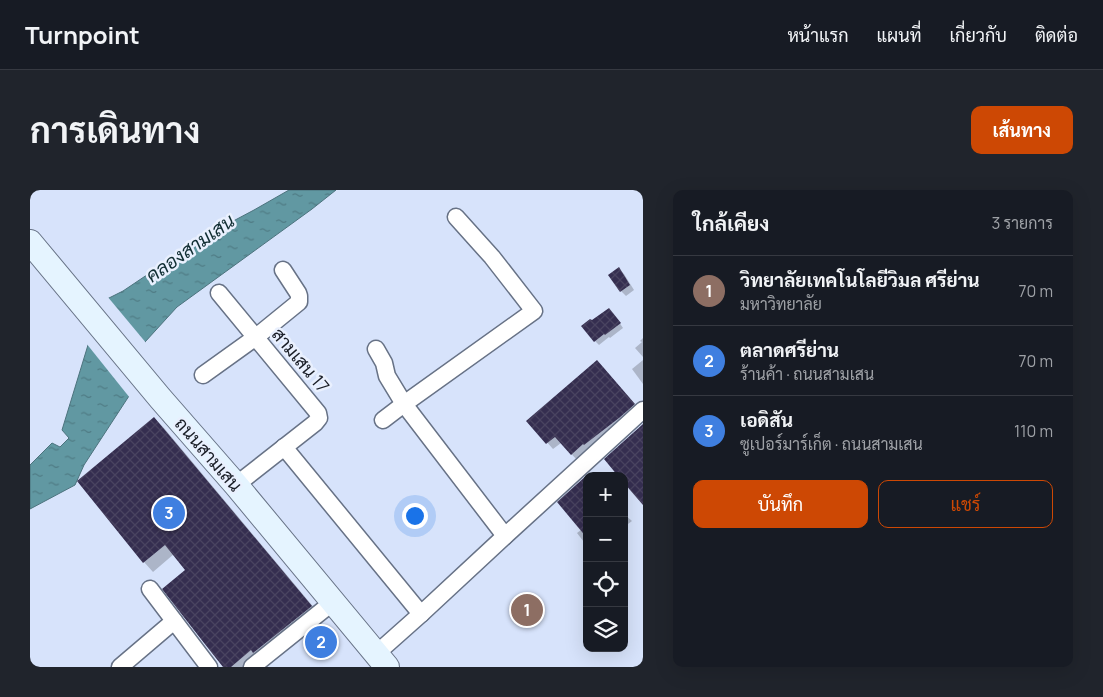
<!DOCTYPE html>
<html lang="th">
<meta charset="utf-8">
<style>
body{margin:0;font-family:Manrope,Sarabun,sans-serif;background:#20242c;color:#f1f3f6}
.controls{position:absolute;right:15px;bottom:15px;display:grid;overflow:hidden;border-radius:10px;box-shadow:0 5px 20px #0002}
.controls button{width:45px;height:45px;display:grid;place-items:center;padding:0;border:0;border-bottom:1px solid #363941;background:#171b24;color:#f1f3f6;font:25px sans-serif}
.you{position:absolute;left:384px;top:325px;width:18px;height:18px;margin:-12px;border:4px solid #fff;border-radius:50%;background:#1a73e8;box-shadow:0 0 0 8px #1a73e833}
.badge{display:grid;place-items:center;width:32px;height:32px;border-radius:50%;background:#cd4804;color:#fff;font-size:16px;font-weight:700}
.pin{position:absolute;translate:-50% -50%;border:2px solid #fff;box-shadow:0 1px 5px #0006}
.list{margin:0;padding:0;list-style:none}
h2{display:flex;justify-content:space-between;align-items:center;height:65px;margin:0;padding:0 20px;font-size:21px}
h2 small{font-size:16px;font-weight:400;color:#9ea1a6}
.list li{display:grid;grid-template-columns:32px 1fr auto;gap:15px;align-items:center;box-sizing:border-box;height:70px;padding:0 20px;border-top:1px solid #363941}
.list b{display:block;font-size:19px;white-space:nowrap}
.list p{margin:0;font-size:16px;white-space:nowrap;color:#9ea1a6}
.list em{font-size:16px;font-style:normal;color:#9ea1a6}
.actions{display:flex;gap:10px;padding:15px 20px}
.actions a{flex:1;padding:11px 0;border:1px solid #cd4804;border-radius:10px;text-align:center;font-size:18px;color:#cd4804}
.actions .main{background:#cd4804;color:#fff}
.icon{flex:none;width:28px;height:28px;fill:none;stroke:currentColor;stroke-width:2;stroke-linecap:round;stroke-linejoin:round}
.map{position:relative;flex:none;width:613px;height:477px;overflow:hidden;border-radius:10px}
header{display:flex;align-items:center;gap:30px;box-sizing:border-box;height:70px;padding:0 25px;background:#171b24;border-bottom:1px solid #363941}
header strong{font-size:24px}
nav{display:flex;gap:28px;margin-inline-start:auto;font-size:18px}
.intro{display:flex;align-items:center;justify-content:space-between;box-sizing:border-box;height:120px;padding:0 30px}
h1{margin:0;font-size:35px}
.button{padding:12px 22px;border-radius:10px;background:#cd4804;color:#fff;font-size:18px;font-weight:700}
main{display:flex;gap:30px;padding:0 30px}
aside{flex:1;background:#171b24;border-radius:10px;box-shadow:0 5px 20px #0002}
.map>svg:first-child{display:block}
</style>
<header>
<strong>Turnpoint</strong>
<nav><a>หน้าแรก</a><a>แผนที่</a><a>เกี่ยวกับ</a><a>ติดต่อ</a></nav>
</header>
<div class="intro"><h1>การเดินทาง</h1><a class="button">เส้นทาง</a></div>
<main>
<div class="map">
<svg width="613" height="477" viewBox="0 0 613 477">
<defs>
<pattern id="water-ripples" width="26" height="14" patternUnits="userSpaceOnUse" patternTransform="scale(1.25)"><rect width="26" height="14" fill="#6198a2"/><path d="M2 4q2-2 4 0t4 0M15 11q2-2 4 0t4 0" fill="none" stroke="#4f7b84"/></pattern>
<pattern id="building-cross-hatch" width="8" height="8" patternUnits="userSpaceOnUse" patternTransform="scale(1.25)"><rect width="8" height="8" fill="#352e50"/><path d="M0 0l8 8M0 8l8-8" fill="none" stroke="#494360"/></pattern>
</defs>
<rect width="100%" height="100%" fill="#d7e3fb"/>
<path fill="url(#water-ripples)" stroke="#4c737d" d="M 259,0 L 306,0 L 282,19 L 147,117 L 115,152 L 99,206 L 54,275 L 45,295 L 0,319 L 0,275 L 22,253 L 30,257 L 39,248 L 32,240 L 58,155 L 75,110 L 93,101 L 175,46 L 224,20 Z"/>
<path fill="#d7e3fb" d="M 77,106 L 117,154 L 100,208 L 56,153 L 72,109 Z"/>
<g fill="#0003">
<path d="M 589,79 L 594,84 L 604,100 L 596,106 L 591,101 Z"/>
<path d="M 583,123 L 593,138 L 580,148 L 579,147 L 569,155 L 565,151 L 562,132 Z"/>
<path d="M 613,148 L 613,167 L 605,158 L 612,152 L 610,151 Z"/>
<path d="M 613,170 L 613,194 L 602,179 Z"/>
<path d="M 573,177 L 610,221 L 548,271 L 531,253 L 523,259 L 498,231 Z"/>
<path d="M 124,228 L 134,238 L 291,426 L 221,477 L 195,477 L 157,380 L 144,364 L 123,382 L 114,372 L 48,292 Z"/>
<path d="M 557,287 L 557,356 L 547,343 L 551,340 Z"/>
<path d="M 594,324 L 602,331 L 594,337 Z"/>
</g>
<g fill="url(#building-cross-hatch)">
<path d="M 589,77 L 600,95 L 590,102 L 578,85 Z"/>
<path d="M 579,118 L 591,133 L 575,145 L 574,144 L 564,152 L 551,136 L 560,129 L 562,130 Z"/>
<path d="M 567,170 L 605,214 L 589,228 L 554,255 L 553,254 L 541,265 L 525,247 L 516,254 L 496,231 Z"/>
<path d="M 124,227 L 282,416 L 223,463 L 221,460 L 201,477 L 193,477 L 174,453 L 132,399 L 155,380 L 135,355 L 113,373 L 47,291 Z"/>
<path d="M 613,234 L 613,315 L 594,293 L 594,286 L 588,286 L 574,269 Z"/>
<path d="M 557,285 L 557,348 L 527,312 Z"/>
</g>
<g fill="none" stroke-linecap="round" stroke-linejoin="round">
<g stroke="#677286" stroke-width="19">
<g id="street">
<path d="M 189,103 L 288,223 L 289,228 L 285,233 L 206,295"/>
<path d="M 346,159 L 354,173 L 357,186 L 374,214 L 475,346"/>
<path d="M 173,185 L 226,147 L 269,112 L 269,106 L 268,103 L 253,80"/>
<path d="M 353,230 L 374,214 L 504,121 L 462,67 L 426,27"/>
<path d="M 254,257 L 391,424"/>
<path d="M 120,399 L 179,477"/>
<path d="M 346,464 L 391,424 L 475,346 L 613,220"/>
<path d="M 90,477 L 144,431"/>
<path d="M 222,477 L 303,412"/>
</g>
</g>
<g stroke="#677286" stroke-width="26">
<path id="secondary" d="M 0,52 L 130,208 L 206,295 L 357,477"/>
</g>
<use href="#street" stroke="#fff" stroke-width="16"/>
<use href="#secondary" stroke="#e5f4ff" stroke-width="24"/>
</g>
<g text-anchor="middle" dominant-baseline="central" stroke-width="5" stroke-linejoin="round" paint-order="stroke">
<g font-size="18" fill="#1a1e27" stroke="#e9f0fe">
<text transform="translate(271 170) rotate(50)">สามเสน 17</text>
<text transform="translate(179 264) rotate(49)">ถนนสามเสน</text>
</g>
<g font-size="19" font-style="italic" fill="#112e33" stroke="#e9f0fe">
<text transform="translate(160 58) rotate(-35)">คลองสามเสน</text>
</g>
</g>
</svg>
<div class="controls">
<button>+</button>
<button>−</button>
<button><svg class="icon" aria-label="locate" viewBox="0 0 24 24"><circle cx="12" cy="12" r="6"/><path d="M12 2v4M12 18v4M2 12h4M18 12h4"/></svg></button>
<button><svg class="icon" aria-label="layers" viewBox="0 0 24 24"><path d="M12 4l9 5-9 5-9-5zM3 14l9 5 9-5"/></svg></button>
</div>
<div class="you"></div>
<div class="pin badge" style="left:497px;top:420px;background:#8d6e63">1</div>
<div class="pin badge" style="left:291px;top:452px;background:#3f7fe0">2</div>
<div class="pin badge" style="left:139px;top:323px;background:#3f7fe0">3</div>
</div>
<aside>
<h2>ใกล้เคียง<small>3 รายการ</small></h2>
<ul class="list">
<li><span class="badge" style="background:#8d6e63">1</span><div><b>วิทยาลัยเทคโนโลยีวิมล ศรีย่าน</b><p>มหาวิทยาลัย</p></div><em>70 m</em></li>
<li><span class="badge" style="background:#3f7fe0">2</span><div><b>ตลาดศรีย่าน</b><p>ร้านค้า · ถนนสามเสน</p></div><em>70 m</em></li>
<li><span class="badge" style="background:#3f7fe0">3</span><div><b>เอดิสัน</b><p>ซูเปอร์มาร์เก็ต · ถนนสามเสน</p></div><em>110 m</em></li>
</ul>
<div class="actions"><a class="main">บันทึก</a><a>แชร์</a></div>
</aside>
</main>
